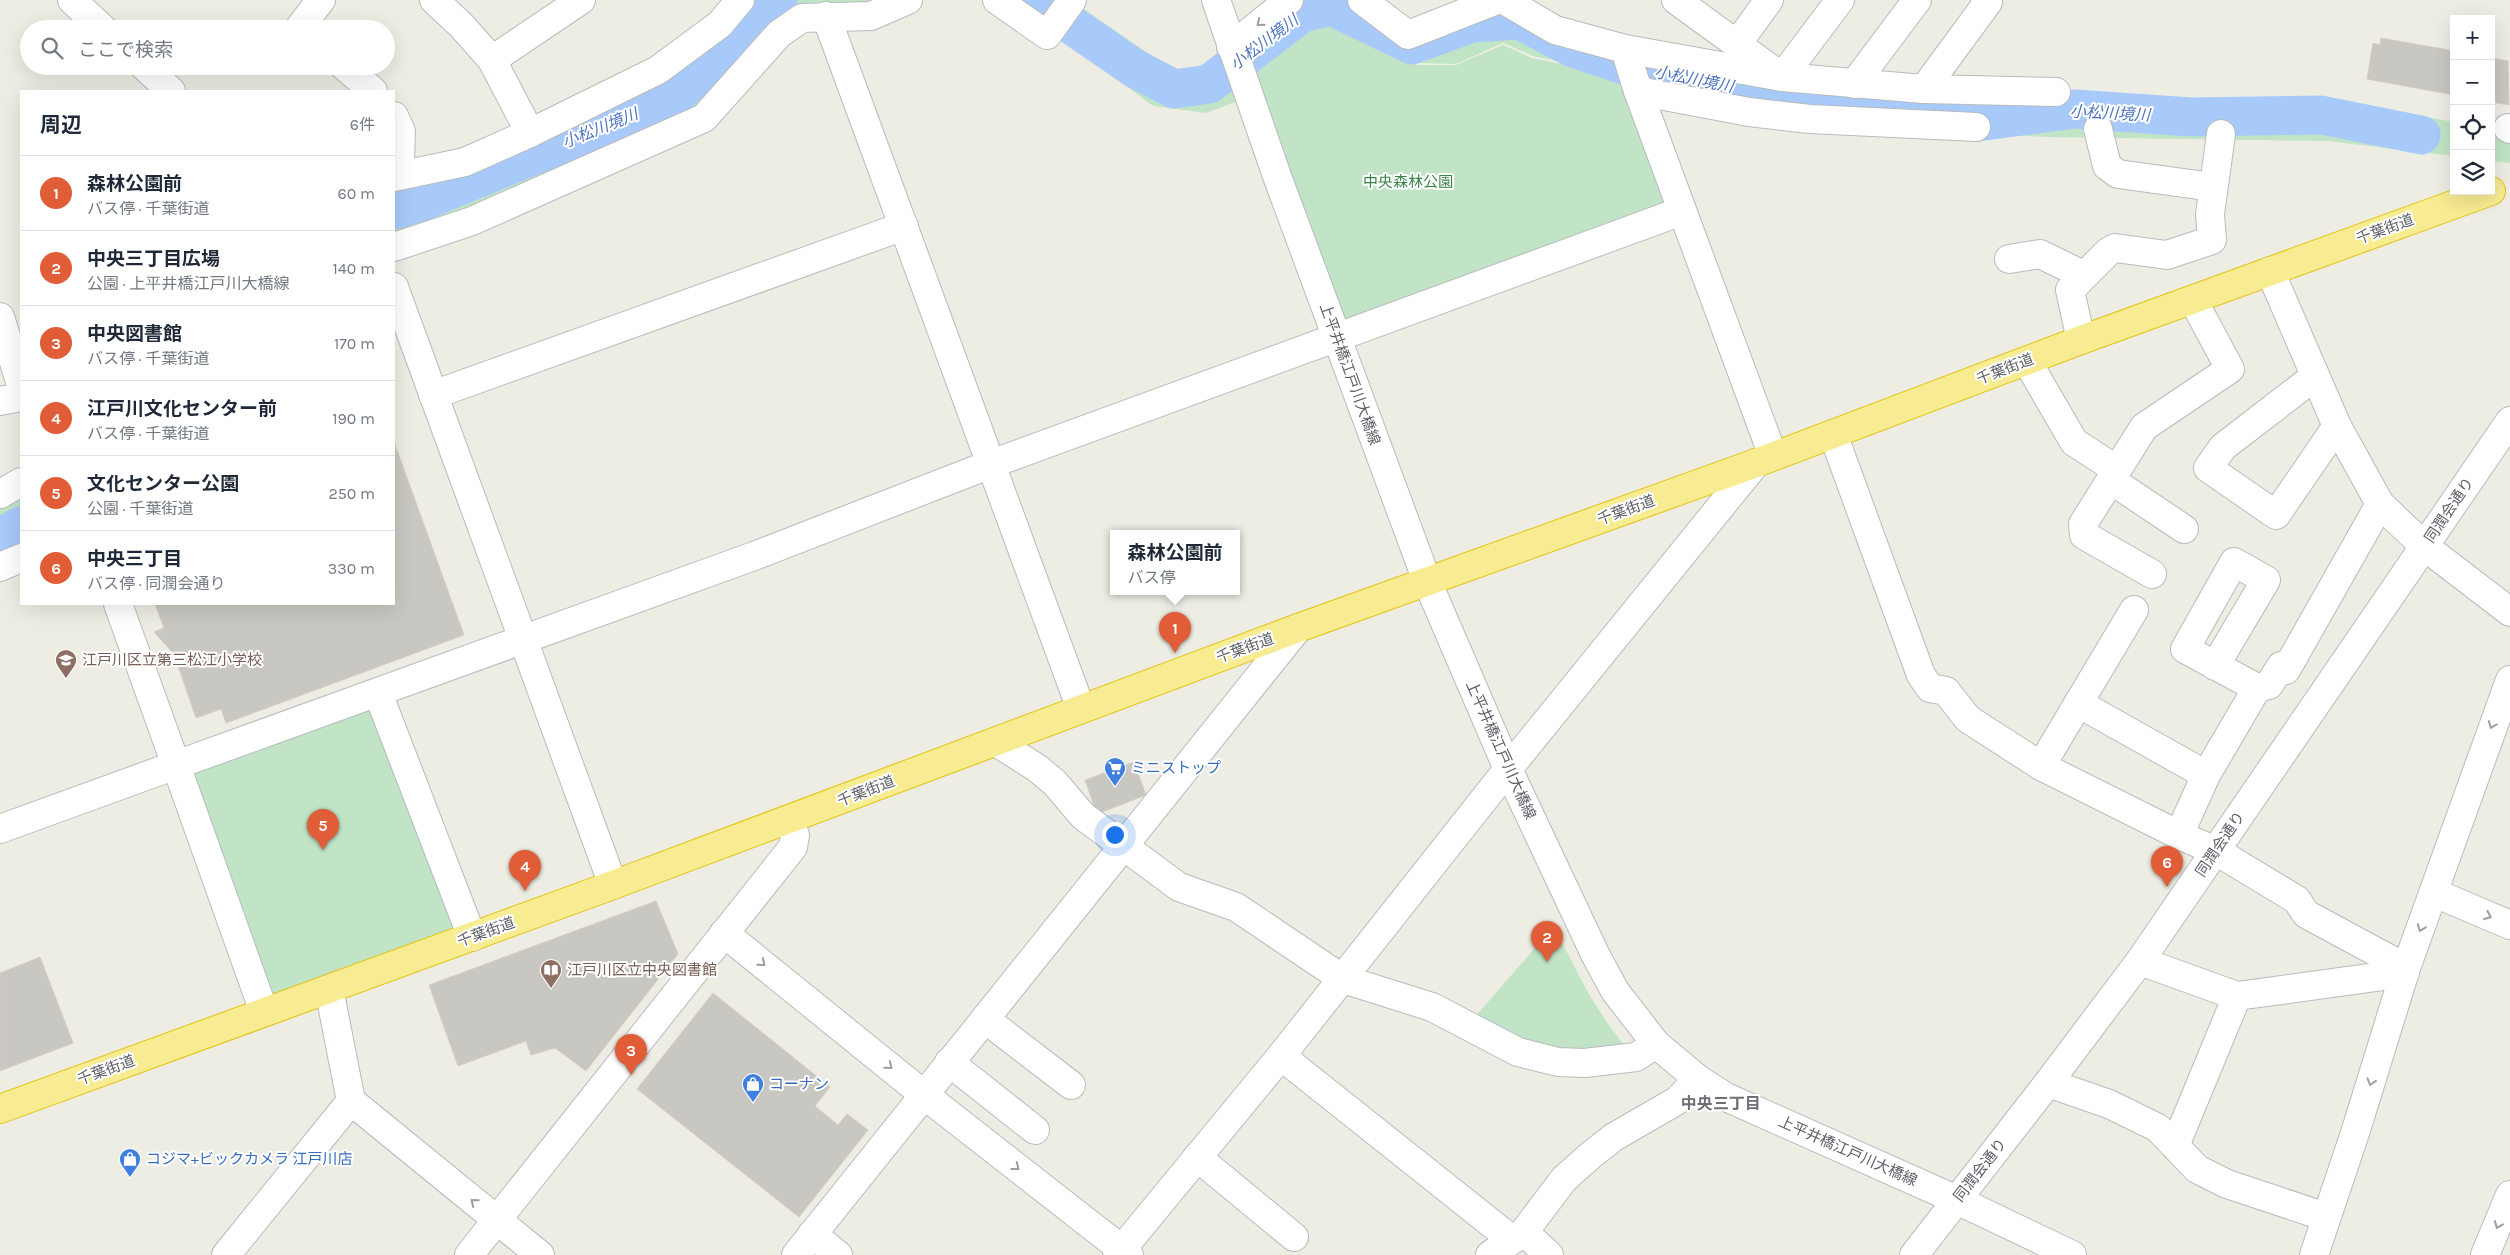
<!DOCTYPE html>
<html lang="ja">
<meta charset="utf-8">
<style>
body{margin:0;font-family:Karla,"Noto Sans JP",sans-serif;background:#f2f2f3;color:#1f2937}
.controls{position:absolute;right:15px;top:15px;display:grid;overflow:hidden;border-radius:0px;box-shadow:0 5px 20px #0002}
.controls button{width:45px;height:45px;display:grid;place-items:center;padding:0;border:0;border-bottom:1px solid #e0e1e3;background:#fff;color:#1f2937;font:25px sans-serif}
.you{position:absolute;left:1114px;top:834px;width:18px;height:18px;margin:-12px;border:4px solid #fff;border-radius:50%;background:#1a73e8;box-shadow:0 0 0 8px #1a73e833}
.badge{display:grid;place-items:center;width:32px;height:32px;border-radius:50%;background:#e05d38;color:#fff;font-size:16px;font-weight:700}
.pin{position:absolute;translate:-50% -41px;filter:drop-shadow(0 1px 2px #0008)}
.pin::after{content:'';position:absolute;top:26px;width:18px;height:15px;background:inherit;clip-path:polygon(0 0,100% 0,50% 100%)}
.popup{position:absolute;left:1110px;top:530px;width:130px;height:65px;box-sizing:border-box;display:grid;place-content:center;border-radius:0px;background:#fff;filter:drop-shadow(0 1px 4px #0005);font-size:16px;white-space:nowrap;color:#747a83}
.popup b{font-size:19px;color:#1f2937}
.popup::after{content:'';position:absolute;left:50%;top:100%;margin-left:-10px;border:10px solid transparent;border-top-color:#fff}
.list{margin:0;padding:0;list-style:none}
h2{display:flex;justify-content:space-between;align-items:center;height:65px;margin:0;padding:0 20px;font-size:21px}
h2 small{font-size:16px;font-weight:400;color:#747a83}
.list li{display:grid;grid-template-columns:32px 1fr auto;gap:15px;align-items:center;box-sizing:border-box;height:75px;padding:0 20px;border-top:1px solid #e0e1e3}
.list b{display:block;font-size:19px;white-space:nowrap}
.list p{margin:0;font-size:16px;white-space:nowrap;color:#747a83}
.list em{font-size:16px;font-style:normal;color:#747a83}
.icon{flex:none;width:28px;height:28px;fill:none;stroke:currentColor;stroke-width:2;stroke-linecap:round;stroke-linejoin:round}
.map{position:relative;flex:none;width:2510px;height:1255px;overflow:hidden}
.search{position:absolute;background:#fff;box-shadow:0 5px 20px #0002;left:20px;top:20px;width:375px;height:55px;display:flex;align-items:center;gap:12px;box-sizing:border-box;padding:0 18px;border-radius:28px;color:#747a83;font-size:19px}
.panel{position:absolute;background:#fff;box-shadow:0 5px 20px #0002;left:20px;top:90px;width:375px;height:515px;border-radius:0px}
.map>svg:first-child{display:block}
</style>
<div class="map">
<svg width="2510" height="1255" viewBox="0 0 2510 1255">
<rect width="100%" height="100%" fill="#eeede4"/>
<g fill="#c1e4c6">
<path d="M 750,0 L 885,0 L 870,6 L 835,4 L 701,113 L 394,240 L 394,185 L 466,167 Z"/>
<path d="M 1010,0 L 1071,0 L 1185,79 L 1226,60 L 1298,0 L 1356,0 L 1408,37 L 1501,1 L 1623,52 L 1629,76 L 1533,56 L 1503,43 L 1456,64 L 1417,63 L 1331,24 L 1328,27 L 1331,26 L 1417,65 L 1456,65 L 1503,45 L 1532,58 L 1630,78 L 1676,206 L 1342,331 L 1251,96 L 1206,113 L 1153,106 Z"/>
<path d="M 1632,54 L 1985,101 L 2098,98 L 2186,104 L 2325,99 L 2454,122 L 2454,156 L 2327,141 L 2047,137 L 1817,125 L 1642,88 Z"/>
<path d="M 2491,129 L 2510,132 L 2510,163 L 2491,161 Z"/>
<path d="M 21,489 L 21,554 L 0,564 L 0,500 Z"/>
<path d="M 374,701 L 463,931 L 268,1003 L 185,770 Z"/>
<path d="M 1554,926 C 1577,973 1595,1011 1630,1052 L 1559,1056 L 1474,1018 Z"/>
</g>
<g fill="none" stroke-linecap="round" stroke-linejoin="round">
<g stroke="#a7cafa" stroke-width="39">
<path d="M 1035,0 L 1134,68 L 1174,89 L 1209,84 L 1302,13 L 1331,6 L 1412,45 L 1472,23 L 1519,20 L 1573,48 L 1630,67 L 1822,104 L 1977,122 L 2075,109 L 2191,117 L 2321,115 L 2421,135"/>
<path d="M 394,210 L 418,203 L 673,98 L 778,0"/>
<path d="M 0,538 L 21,526"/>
</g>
</g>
<g fill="#c9c7c1" stroke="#d2cfc2">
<path d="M 2381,38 L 2454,51 L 2454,95 L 2367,79 L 2373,43 L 2380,45 Z"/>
<path d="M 2491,58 L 2508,61 L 2509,105 L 2491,102 Z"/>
<path d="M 394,442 L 464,635 L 226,723 L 221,709 L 196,718 L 174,654 L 154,632 L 164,628 L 155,604 L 394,604 Z"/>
<path d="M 1134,762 L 1146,795 L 1097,814 L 1085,780 Z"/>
<path d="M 656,901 L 678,954 L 586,1071 L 555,1048 L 531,1055 L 526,1041 L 458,1066 L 429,985 Z"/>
<path d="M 40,957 L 73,1043 L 0,1071 L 0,973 Z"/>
<path d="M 713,993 L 830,1087 L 815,1106 L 838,1125 L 847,1114 L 868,1130 L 799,1217 L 637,1089 Z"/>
</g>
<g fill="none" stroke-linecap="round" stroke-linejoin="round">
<g stroke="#b9babf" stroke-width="30">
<g id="minor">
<path d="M 72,0 L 103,29"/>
<path d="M 434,0 L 461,25 L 492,60 L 581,0"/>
<path d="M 997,0 L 1047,35 L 1072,0"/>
<path d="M 1216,0 L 1277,176 L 1427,581 L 1508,769 L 1595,954 L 1615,991 L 1656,1044 L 1698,1079 L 1726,1097 L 1957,1200 L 2072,1255"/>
<path d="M 1362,0 L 1408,35 L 1497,0"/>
<path d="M 1504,0 L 1555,30 L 1625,49 L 1638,91 L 1773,456"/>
<path d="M 1676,0 L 1782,77 L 1840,0"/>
<path d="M 826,16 L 1081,709"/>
<path d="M 302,29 L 300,27 L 321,0"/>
<path d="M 1737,44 L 1769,0"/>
<path d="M 1231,47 L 1289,0"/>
<path d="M 1625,49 L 1782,77 L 1924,89 L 2056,92"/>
<path d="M 492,60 L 530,133"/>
<path d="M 144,66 L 171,91"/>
<path d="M 344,66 L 373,91"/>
<path d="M 1854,84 L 1917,0"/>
<path d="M 1924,89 L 1988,2 L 1985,0"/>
<path d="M 1638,91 L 1749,112 L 1810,119 L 1976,127"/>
<path d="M 394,116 L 401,131 L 400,163 L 402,174"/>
<path d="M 2508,128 L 2510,129"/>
<path d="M 2098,129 L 2107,166 L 2118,174 L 2213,187"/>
<path d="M 394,177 L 465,162 L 530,133 L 658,70 L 720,24 L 740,0"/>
<path d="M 394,247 L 472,221 L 704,118 L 779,34 L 802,18 L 871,16 L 908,0"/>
<path d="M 2009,259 L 2040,254 L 2083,275"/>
<path d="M 2270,271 L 2337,426 L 2380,504 L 2424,546 L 2510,612"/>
<path d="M 394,287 L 613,885"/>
<path d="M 0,317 L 21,385"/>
<path d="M 2081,340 L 2070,290 L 2108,252 L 2115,248 L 2167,255 L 2212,240 L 2210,214 L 2221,134"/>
<path d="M 2027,361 L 2074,442 L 2117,470"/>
<path d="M 2314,377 L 2223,447 L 2208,468 L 2276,515 L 2337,426"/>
<path d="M 433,395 L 904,226"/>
<path d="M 0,401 L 21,397"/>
<path d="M 1833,434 L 1921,675 L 1930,688 L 1946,691 L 1968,719 L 2041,766 L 2179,835 L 2216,851 L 2297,900 L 2306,914 L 2406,968"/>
<path d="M 2111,480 L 2184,529"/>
<path d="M 0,494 L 21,482"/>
<path d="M 0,567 L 21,558"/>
<path d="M 2152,574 L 2084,535 L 2083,524 L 2144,427 L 2230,369 L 2193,300"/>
<path d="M 118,604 L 176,765 L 754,556 L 991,464 L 1682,211"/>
<path d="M 2257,688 L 2269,685 L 2281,666 L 2286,670 L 2380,504"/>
<path d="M 378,693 L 472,937"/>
<path d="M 2078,703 L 2206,775"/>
<path d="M 996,742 L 1037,768 L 1055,783 L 1083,816 L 1179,887 L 1236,907 L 1343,979 L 1432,1007 L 1518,1052 L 1558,1062 L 1585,1063 L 1636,1057 L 1656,1044"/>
<path d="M 2041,766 L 2134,610"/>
<path d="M 0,829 L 176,765 L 264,1012"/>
<path d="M 2179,835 L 2206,775 L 2257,688 L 2185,649 L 2234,562 L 2266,580 L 2215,666"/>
<path d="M 2435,893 L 2510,925"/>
<path d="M 724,933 L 923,1094 L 1129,1255"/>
<path d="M 2140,961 L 2237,996 L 2405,973"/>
<path d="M 329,989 L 351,1101 L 540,1255"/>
<path d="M 985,1019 L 1071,1085"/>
<path d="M 1281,1056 L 1511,1239"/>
<path d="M 949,1062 L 1035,1130"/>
<path d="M 2048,1083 L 2109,1104 L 2158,1128 L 2197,1169 L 2227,1184 L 2326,1217"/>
<path d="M 2175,1146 L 2237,996"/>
<path d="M 1197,1157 L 1294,1237"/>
<path d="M 1524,1232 L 1549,1255"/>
<path d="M 812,1234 L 838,1255"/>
<path d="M 226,1255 L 351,1101"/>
<path d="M 469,1255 L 793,847 L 795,835 L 789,820"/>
<path d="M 796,1255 L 1298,628"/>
<path d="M 1117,1255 L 1281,1056 L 1508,769 L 1756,463"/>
<path d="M 1490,1255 L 1524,1232 L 1564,1179 L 1591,1155 L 1614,1137 L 1678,1100 L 1698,1079"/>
<path d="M 1914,1255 L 2048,1083 L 2140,961 L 2510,421"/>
<path d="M 2314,1255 L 2356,1130 L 2406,968 L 2510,680"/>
<path d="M 2485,1255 L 2510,1195"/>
</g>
</g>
<g stroke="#e5c10c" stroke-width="30">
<path id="highway" d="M 0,1109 L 613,885 L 1298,628 L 1756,463 L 2081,340 L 2491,191"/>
</g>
<use href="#minor" stroke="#fff" stroke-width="28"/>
<use href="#highway" stroke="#f7ec91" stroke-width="28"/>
</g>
<defs><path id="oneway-chevron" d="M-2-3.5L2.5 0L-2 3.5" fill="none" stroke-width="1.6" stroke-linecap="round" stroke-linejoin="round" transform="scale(1.25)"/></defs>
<g stroke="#9d9ea2">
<use href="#oneway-chevron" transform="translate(1260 23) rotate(141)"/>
<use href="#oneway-chevron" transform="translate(2492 725) rotate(111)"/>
<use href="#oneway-chevron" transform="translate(2488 916) rotate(23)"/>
<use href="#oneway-chevron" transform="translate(2421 928) rotate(111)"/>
<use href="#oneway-chevron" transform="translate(762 963) rotate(39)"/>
<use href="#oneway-chevron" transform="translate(889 1066) rotate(39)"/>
<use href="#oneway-chevron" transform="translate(2371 1082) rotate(107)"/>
<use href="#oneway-chevron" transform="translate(1016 1167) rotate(38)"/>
<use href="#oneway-chevron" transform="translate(474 1202) rotate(-141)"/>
<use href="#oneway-chevron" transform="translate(2498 1225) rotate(112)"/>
</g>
<defs>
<g id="school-pin" transform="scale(1.125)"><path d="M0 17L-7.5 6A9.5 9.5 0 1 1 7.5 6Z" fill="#8d6e63" stroke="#fff"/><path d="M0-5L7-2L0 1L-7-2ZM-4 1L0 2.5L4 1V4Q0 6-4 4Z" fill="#fff"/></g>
<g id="supermarket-pin" transform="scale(1.125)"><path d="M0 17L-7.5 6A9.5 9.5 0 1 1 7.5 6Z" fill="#3f7fe0" stroke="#fff"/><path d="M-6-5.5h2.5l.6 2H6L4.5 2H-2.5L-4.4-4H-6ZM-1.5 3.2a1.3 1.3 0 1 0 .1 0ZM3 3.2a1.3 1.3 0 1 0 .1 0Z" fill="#fff"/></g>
<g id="library-pin" transform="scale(1.125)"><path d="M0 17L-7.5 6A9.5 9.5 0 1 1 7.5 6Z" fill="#8d6e63" stroke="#fff"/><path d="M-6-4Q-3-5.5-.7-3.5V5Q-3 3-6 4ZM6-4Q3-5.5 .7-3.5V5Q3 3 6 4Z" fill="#fff"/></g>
<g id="shop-pin" transform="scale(1.125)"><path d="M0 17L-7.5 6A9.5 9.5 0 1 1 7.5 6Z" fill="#3f7fe0" stroke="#fff"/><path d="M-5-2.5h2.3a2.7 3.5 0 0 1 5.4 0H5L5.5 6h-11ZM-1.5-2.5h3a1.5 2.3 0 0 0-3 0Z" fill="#fff"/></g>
</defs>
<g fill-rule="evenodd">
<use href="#school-pin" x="66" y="660"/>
<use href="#supermarket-pin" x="1115" y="768"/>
<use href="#library-pin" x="551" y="970"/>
<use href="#shop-pin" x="753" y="1084"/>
<use href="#shop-pin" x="130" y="1159"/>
</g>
<g text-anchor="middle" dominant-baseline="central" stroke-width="4" stroke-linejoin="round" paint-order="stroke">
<g font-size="15" fill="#3a8448" stroke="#fff">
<text x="1408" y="182">中央森林公園</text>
</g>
<g font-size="15" fill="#5c5e64" stroke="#fff">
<text transform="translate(2385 229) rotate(-20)">千葉街道</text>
<text transform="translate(2005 369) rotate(-21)">千葉街道</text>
<text transform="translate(1350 374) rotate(70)">上平井橋江戸川大橋線</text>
<text transform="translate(1626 510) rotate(-20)">千葉街道</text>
<text transform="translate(2449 510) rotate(-56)">同潤会通り</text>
<text transform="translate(1245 648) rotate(-20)">千葉街道</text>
<text transform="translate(1501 750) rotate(66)">上平井橋江戸川大橋線</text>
<text transform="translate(866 791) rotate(-21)">千葉街道</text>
<text transform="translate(2220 844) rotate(-56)">同潤会通り</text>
<text transform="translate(486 932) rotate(-20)">千葉街道</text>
<text transform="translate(106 1070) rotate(-20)">千葉街道</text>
<text transform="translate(1848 1151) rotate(24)">上平井橋江戸川大橋線</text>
<text transform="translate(1980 1170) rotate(-52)">同潤会通り</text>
</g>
<g font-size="15" fill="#785e54" stroke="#fff" text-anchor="start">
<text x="82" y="660">江戸川区立第三松江小学校</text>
<text x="567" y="970">江戸川区立中央図書館</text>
</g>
<g font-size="15" fill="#366cbe" stroke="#fff" text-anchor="start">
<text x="1131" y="768">ミニストップ</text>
<text x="769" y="1084">コーナン</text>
<text x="146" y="1159">コジマ+ビックカメラ 江戸川店</text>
</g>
<g font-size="16" font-style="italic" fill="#4b72bd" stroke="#fff">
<text transform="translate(1264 42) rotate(-37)">小松川境川</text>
<text transform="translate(1694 79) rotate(11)">小松川境川</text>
<text transform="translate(2110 113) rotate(3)">小松川境川</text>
<text transform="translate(600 128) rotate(-22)">小松川境川</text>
</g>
<g font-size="16" font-weight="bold" fill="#6d7075" stroke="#fff">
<text x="1721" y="1103">中央三丁目</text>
</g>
</g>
</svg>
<div class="controls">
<button>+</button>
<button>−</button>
<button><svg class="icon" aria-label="locate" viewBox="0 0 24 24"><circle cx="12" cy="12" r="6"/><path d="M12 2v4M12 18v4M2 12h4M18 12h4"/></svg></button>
<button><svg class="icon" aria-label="layers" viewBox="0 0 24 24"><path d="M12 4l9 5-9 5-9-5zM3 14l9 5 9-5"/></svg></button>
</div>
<div class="you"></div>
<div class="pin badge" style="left:1175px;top:653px">1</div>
<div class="popup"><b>森林公園前</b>バス停</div>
<div class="pin badge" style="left:1547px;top:962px">2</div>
<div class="pin badge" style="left:631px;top:1075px">3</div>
<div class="pin badge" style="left:525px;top:891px">4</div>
<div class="pin badge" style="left:323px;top:850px">5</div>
<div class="pin badge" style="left:2167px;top:887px">6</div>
<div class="search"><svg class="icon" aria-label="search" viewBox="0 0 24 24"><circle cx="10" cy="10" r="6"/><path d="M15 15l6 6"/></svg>ここで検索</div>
<section class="panel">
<h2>周辺<small>6件</small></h2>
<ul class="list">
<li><span class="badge">1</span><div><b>森林公園前</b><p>バス停 · 千葉街道</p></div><em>60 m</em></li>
<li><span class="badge">2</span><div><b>中央三丁目広場</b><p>公園 · 上平井橋江戸川大橋線</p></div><em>140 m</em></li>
<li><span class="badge">3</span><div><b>中央図書館</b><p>バス停 · 千葉街道</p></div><em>170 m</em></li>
<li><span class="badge">4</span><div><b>江戸川文化センター前</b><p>バス停 · 千葉街道</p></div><em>190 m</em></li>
<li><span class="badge">5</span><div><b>文化センター公園</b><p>公園 · 千葉街道</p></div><em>250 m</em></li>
<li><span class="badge">6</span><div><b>中央三丁目</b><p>バス停 · 同潤会通り</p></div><em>330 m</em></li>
</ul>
</section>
</div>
